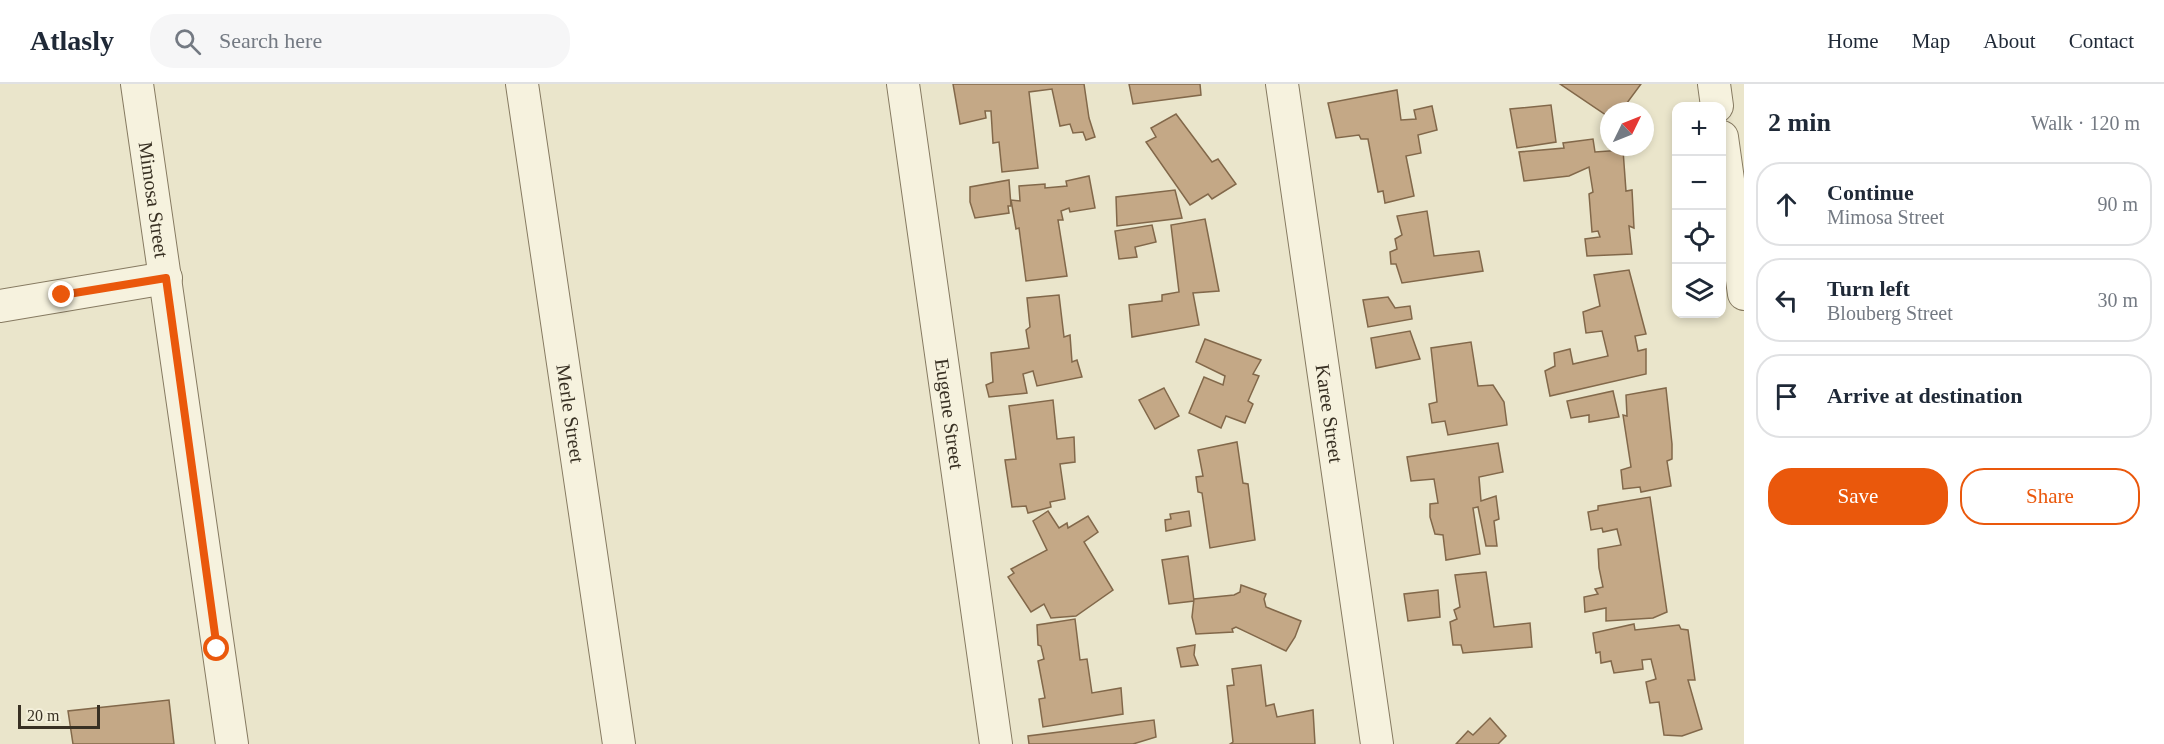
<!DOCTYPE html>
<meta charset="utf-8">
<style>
body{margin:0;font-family:Georgia,serif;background:#f6f6f7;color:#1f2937}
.controls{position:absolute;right:18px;top:18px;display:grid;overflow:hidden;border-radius:12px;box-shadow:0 3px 9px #0003}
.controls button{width:54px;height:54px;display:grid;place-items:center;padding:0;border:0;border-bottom:2px solid #e0e1e3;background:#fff;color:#1f2937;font:30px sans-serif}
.compass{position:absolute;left:1600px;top:18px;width:54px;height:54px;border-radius:50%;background:#fff;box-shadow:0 3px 9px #0003;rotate:47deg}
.scale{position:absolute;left:18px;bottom:15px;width:82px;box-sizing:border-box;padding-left:6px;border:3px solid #383023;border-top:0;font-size:16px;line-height:21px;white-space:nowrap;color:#383023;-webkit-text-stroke:4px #f3efda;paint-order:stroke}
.stop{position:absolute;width:18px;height:18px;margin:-14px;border:4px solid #ea580c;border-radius:50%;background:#fff}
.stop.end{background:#ea580c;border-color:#fff;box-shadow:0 2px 6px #0008}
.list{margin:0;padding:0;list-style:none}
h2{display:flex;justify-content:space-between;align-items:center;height:78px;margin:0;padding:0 24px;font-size:26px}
h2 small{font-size:20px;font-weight:400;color:#747a83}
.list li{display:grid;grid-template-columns:39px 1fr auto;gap:18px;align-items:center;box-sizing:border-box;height:84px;margin:0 12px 12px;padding:0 12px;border:2px solid #e0e1e3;border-radius:24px}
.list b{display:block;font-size:22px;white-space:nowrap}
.list p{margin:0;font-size:20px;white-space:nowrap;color:#747a83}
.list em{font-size:20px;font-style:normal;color:#747a83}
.actions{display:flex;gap:12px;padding:18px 24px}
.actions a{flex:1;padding:14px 0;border:2px solid #ea580c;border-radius:24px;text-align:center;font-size:21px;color:#ea580c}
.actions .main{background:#ea580c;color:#fff}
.icon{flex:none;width:33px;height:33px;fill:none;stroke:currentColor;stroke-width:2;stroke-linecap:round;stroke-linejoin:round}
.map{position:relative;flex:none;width:1744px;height:660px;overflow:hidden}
header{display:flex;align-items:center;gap:36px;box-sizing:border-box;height:84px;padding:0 30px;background:#fff;border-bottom:2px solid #e0e1e3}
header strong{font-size:28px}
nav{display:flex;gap:33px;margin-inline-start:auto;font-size:21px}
.search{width:420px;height:54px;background:#f6f6f7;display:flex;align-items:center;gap:15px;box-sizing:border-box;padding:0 21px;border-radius:24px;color:#747a83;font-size:22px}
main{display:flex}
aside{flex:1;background:#fff}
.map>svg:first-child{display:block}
</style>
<header>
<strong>Atlasly</strong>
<div class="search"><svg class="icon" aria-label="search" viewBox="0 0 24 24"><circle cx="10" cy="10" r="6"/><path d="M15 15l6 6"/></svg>Search here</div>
<nav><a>Home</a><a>Map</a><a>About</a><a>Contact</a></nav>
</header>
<main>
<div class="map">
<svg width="1744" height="660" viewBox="0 0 1744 660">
<rect width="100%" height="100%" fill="#eae5cb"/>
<g fill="#c4a886" stroke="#82684a" stroke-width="1.5">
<path d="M 953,0 L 1084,0 L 1089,34 L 1095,53 L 1086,56 L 1083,48 L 1073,49 L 1070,40 L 1060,42 L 1052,5 L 1029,8 L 1038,84 L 1002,88 L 999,58 L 993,59 L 991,27 L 985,27 L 986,34 L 960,40 Z"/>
<path d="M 1129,0 L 1200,0 L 1201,11 L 1133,20 Z"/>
<path d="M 1560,0 L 1641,0 L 1621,27 L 1609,27 L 1609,33 Z"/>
<path d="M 1397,6 L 1401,36 L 1416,35 L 1414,26 L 1432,22 L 1437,46 L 1418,51 L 1421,69 L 1406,72 L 1414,112 L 1385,119 L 1383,107 L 1378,108 L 1368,55 L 1361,55 L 1359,51 L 1336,54 L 1328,19 Z"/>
<path d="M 1551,21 L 1556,58 L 1517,64 L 1510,25 Z"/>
<path d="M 1176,30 L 1212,78 L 1218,75 L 1236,100 L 1212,115 L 1208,110 L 1190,121 L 1146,58 L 1156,53 L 1151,44 Z"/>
<path d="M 1593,55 L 1595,68 L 1623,66 L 1626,107 L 1632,106 L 1634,144 L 1629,142 L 1632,170 L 1587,172 L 1585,155 L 1600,153 L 1598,147 L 1592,148 L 1589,110 L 1593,108 L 1589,83 L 1569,92 L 1524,97 L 1519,68 L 1564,64 L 1563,59 Z"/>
<path d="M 1089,92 L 1095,124 L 1070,128 L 1069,124 L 1061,127 L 1063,136 L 1058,136 L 1067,192 L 1026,197 L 1019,144 L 1016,145 L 1011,116 L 1020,117 L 1019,102 L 1045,100 L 1045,104 L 1067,102 L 1066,97 Z"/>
<path d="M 1009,96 L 1011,122 L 1008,122 L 1009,129 L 975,134 L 970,118 L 970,103 Z"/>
<path d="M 1175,106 L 1182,134 L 1117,142 L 1116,113 Z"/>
<path d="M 1427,127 L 1434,172 L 1479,167 L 1483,187 L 1402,199 L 1396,180 L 1391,180 L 1390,168 L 1397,165 L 1395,155 L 1402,151 L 1397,132 Z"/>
<path d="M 1205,135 L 1219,207 L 1193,209 L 1199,241 L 1132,253 L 1129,221 L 1162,217 L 1162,211 L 1179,208 L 1171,141 Z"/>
<path d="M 1152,141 L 1156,158 L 1135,163 L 1137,173 L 1119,175 L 1115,147 Z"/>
<path d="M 1629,186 L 1646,250 L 1635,252 L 1638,267 L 1646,265 L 1646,290 L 1550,312 L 1545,287 L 1555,282 L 1554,269 L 1570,265 L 1573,280 L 1608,272 L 1602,247 L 1586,249 L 1583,228 L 1600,222 L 1594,191 Z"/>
<path d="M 1059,211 L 1064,253 L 1070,251 L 1072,278 L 1077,276 L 1082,293 L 1037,302 L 1033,287 L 1023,290 L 1027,309 L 989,313 L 986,301 L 993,298 L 991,269 L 1029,264 L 1026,246 L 1030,243 L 1027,214 Z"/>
<path d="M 1388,213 L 1395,224 L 1410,222 L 1412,235 L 1368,243 L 1363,216 Z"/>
<path d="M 1410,247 L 1420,275 L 1376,284 L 1371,254 Z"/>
<path d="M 1205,255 L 1261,276 L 1253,290 L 1259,292 L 1248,317 L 1253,320 L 1245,339 L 1226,332 L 1221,344 L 1189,329 L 1204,293 L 1223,301 L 1225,292 L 1196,278 Z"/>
<path d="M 1471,258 L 1478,302 L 1493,301 L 1504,318 L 1507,341 L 1448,351 L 1445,337 L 1432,339 L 1429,320 L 1437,318 L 1431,264 Z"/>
<path d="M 1164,304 L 1179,332 L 1155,345 L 1139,316 Z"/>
<path d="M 1666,304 L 1672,360 L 1672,375 L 1667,377 L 1671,402 L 1641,408 L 1640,403 L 1623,405 L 1621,386 L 1631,383 L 1623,331 L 1627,332 L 1626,311 Z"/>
<path d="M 1613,307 L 1619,333 L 1589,338 L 1589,331 L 1571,334 L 1567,317 Z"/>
<path d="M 1053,316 L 1057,355 L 1074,353 L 1075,378 L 1060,380 L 1065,415 L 1050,418 L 1051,423 L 1028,429 L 1026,422 L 1012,423 L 1005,376 L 1016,375 L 1009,322 Z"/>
<path d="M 1237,358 L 1243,399 L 1248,400 L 1255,456 L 1210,464 L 1202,409 L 1198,408 L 1196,393 L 1203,392 L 1198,366 Z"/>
<path d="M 1498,359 L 1503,388 L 1479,393 L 1481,417 L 1496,412 L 1499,435 L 1494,437 L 1497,462 L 1486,462 L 1478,423 L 1473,424 L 1480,470 L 1446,476 L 1443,451 L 1435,450 L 1430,433 L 1430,420 L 1438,419 L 1434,395 L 1411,397 L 1407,373 Z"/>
<path d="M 1650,413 L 1667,528 L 1653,534 L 1606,537 L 1606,524 L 1585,528 L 1584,513 L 1598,510 L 1595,505 L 1603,503 L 1599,484 L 1598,465 L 1621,461 L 1617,445 L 1603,448 L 1602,444 L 1591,446 L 1588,428 L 1598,426 L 1598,422 Z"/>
<path d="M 1048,427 L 1059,444 L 1067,439 L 1068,444 L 1088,432 L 1098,448 L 1084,458 L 1113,506 L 1076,532 L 1051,534 L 1044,520 L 1031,528 L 1008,493 L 1014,489 L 1011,485 L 1047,466 L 1033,437 Z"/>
<path d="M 1189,427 L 1191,442 L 1166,447 L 1165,436 L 1171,435 L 1170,430 Z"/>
<path d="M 1188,472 L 1194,517 L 1169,520 L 1162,476 Z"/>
<path d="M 1486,488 L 1494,543 L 1530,539 L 1532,563 L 1463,569 L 1461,561 L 1453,561 L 1450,538 L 1457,535 L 1454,526 L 1460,523 L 1455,491 Z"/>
<path d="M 1241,501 L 1266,510 L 1264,515 L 1266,523 L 1301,537 L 1295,553 L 1286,567 L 1236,543 L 1232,545 L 1233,548 L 1196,550 L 1192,533 L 1194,515 L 1234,511 L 1240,508 Z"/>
<path d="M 1438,506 L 1440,533 L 1408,537 L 1404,510 Z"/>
<path d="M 1075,535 L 1080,576 L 1087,575 L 1092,609 L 1121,604 L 1123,630 L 1043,643 L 1039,615 L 1045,614 L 1038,577 L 1044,575 L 1041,562 L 1038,561 L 1037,541 Z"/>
<path d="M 1634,540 L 1635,546 L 1679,541 L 1681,545 L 1688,546 L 1695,596 L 1688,596 L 1702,645 L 1682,652 L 1664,651 L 1659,618 L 1650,619 L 1646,598 L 1656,595 L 1651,575 L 1642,576 L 1643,585 L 1614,589 L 1611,577 L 1601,579 L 1600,568 L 1596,569 L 1593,549 Z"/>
<path d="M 1195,561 L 1194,571 L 1198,581 L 1181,583 L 1177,564 Z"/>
<path d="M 1261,581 L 1266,622 L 1274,620 L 1277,633 L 1313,626 L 1315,660 L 1230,660 L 1233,658 L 1227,602 L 1234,601 L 1232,585 Z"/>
<path d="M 169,616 L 174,660 L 73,660 L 68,627 Z"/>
<path d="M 1490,634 L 1506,652 L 1498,660 L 1456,660 L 1468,647 L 1473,651 Z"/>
<path d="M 1154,636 L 1156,653 L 1133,660 L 1029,660 L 1028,652 Z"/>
</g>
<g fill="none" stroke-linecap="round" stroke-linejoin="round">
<g stroke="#867a61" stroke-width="34">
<g id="minor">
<path id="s1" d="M 137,0 L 232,660"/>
<path id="s2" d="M 522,0 L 619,660"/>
<path id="s3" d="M 903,0 L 996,660"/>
<path id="s4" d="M 1282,0 L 1377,660"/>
<path d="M 1714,0 L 1717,22"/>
<path d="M 1722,53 L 1744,210"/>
<path d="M 0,222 L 166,194"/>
</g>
</g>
<use href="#minor" stroke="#f6f2de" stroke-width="32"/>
</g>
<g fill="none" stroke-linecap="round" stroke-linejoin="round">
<path stroke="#ea580c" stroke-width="8" d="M 62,211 L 166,194 L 217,565"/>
</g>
<g text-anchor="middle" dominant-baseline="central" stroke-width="4.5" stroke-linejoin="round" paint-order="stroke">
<g font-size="20" fill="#383023" stroke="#f3efda">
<text stroke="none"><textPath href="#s1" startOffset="117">Mimosa Street</textPath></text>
<text stroke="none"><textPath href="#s2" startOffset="333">Merle Street</textPath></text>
<text stroke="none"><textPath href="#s3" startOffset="333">Eugene Street</textPath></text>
<text stroke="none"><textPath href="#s4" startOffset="333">Karee Street</textPath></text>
</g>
</g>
</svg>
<div class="controls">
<button>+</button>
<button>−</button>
<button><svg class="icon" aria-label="locate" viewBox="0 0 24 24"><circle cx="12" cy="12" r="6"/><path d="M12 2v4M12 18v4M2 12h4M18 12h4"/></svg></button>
<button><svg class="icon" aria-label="layers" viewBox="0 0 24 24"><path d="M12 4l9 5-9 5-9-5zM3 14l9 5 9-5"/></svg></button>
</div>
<svg class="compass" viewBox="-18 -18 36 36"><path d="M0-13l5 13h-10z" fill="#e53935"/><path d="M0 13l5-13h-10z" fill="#747a83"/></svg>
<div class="scale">20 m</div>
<div class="stop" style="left:217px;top:565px"></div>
<div class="stop end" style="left:62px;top:211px"></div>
</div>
<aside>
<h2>2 min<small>Walk · 120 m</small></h2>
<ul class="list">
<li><svg class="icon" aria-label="ahead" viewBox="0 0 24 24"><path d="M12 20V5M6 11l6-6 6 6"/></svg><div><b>Continue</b><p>Mimosa Street</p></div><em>90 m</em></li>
<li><svg class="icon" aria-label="left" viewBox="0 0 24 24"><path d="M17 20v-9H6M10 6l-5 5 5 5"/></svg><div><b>Turn left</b><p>Blouberg Street</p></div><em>30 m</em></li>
<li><svg class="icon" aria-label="arrive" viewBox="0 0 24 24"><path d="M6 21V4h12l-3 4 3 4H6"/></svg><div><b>Arrive at destination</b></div></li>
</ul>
<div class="actions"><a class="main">Save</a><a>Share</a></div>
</aside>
</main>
